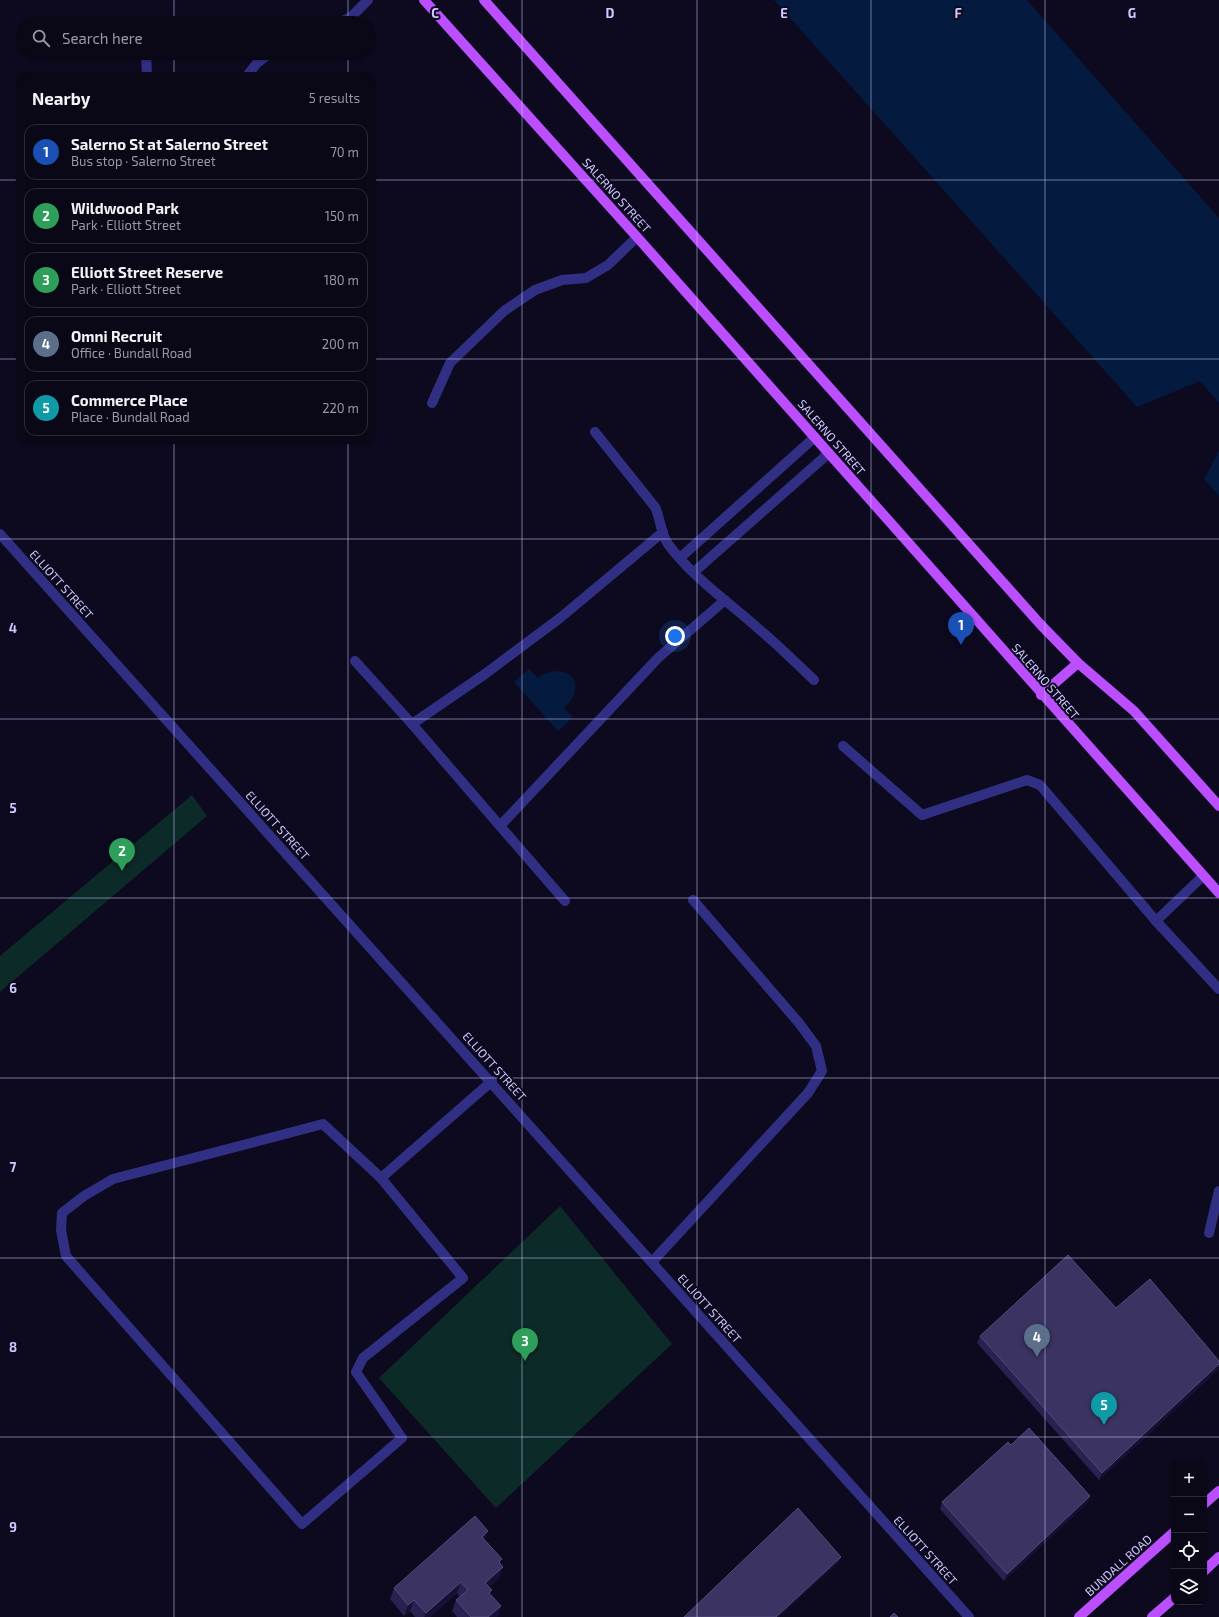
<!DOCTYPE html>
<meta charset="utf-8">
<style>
body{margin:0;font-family:"Exo 2",sans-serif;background:#181624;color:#f1f3f6}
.controls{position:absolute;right:12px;bottom:12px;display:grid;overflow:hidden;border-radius:8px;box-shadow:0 1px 3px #0004}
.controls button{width:36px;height:36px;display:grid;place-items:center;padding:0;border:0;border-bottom:1px solid #2a2936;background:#0a0817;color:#f1f3f6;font:20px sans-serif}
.you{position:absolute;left:675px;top:636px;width:14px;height:14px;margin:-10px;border:3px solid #fff;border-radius:50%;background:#1a73e8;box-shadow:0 0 0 6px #1a73e833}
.badge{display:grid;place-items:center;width:26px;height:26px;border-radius:50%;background:#1a73e8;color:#fff;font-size:13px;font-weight:700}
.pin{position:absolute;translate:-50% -33px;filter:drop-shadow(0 1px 2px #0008)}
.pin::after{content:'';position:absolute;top:21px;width:14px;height:12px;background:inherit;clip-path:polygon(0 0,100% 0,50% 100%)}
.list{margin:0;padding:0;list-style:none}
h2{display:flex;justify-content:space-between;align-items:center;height:52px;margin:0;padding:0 16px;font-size:17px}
h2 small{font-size:13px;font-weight:400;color:#999aa1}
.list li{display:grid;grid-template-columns:26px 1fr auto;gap:12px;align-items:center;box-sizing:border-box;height:56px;margin:0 8px 8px;padding:0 8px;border:1px solid #2a2936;border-radius:12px}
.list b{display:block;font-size:15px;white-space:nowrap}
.list p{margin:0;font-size:13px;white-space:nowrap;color:#999aa1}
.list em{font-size:13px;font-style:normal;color:#999aa1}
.icon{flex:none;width:22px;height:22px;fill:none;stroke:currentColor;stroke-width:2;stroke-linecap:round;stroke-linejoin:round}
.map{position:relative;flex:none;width:1219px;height:1617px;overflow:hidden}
.search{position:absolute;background:#0a0817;box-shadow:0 1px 3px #0004;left:16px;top:16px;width:360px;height:44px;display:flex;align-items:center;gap:10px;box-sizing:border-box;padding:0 14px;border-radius:22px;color:#999aa1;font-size:15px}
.panel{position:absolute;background:#0a0817;box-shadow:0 1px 3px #0004;left:16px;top:72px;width:360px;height:372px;border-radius:12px}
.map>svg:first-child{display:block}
</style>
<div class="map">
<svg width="1219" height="1617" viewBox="0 0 1219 1617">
<rect width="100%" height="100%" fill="#0d0a1f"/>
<g fill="#0c2a28">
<path d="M 192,795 L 207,816 L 0,992 L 0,956 Z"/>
<path d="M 560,1206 L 672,1344 L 496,1508 L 379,1378 Z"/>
</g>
<g fill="#041a3f">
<path d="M 774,0 L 1027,0 L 1219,218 L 1219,403 L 1200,381 L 1137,407 Z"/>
<path d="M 1219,451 L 1219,496 L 1204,479 Z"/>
<path d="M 529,669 L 538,678 C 555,664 582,672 574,695 C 572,700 568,704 564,708 L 573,717 L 558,731 L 514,682 Z"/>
</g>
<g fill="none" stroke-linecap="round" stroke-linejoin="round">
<g stroke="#312f84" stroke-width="10">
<path d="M 339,23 L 351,17 L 368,0"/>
<path d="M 146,53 L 147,76"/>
<path d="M 247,76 L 257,63 L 270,53"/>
<path d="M 432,403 L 450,363 L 504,311 L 535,290 L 562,280 L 586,278 L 608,265 L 637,237"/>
<path d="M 595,432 L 655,507 C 661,519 660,533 668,544 C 692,577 730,603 760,630 C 779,646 796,663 814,680"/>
<path d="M 663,532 L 560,618 L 485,674 L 412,724 L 500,826 L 658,658 L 725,600"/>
<path d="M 681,557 L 815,437"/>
<path d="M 694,572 L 829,453"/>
<path d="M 355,661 L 412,724"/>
<path d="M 843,746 L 922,815 L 1027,780 L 1040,785 L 1156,921 L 1219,989"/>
<path d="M 500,826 L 565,901"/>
<path d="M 1156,921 L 1203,876"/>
<path d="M 323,1124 L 381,1178 L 463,1278 L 363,1358 L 356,1372 L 402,1438 L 302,1524 L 66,1256 L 61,1230 L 62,1213 L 84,1196 L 113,1179 Z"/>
<path d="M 381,1178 L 492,1081"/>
<path d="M 1209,1233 L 1219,1191"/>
<path d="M 652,1262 L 808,1093 L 822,1071 L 816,1046 L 799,1023 L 693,900"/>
</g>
<path stroke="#312f84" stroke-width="10" d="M 0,534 L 969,1617"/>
<g stroke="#bb4fff" stroke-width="10">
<path d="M 424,0 L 637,237 L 1219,893"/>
<path d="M 484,0 L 1041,625 L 1078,663 L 1134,711 L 1219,806"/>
<path d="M 1041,695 L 1078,663"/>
<path d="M 1204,1504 L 1219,1491"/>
<path d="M 1204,1571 L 1219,1557"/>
<path d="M 1079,1617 L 1174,1532"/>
<path d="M 1152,1617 L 1174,1598"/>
</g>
</g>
<g fill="#29214f">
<path d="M 1116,1308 L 1218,1370 L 1099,1480 L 977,1343 L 980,1336 Z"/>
<path d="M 1011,1445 L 1090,1496 L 1087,1503 L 1004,1581 L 940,1509 L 942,1502 Z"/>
<path d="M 485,1540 L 501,1564 L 499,1578 L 489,1587 L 490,1594 L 501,1606 L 497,1617 L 457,1617 L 452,1611 L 456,1600 L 460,1597 L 457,1593 L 430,1617 L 415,1617 L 410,1611 L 404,1616 L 390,1599 L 394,1588 Z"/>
</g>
<g fill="#171034">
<path d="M 1219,1364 L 1219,1367 L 1218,1370 L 1099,1480 L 1102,1473 Z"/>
<path d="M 1090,1496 L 1087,1503 L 1004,1581 L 1007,1574 Z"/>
<path d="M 488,1531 L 484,1542 L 482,1537 Z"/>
<path d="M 841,1557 L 840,1561 L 779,1617 L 776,1617 Z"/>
<path d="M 503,1567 L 499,1578 L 481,1594 L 485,1583 Z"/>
<path d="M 461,1582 L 457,1593 L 430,1617 L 424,1617 L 426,1613 Z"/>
<path d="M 414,1600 L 410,1611 L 404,1616 L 408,1605 Z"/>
<path d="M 501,1606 L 497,1617 L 488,1617 Z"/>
</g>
<g fill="#3b3362" stroke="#524a7b">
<path d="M 1068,1255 L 1116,1308 L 1150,1279 L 1219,1361 L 1219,1364 L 1102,1473 L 980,1336 Z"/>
<path d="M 1029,1428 L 1090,1496 L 1007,1574 L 942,1502 L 1008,1442 L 1011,1445 Z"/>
<path d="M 798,1508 L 841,1557 L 776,1617 L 684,1617 Z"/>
<path d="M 475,1516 L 488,1531 L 482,1537 L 502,1559 L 499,1562 L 503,1567 L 485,1583 L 492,1590 L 489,1593 L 501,1606 L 488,1617 L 471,1617 L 456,1600 L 468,1590 L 461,1582 L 426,1613 L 414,1600 L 408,1605 L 394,1588 Z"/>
<path d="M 894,1613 L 898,1617 L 890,1617 Z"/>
</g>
<path fill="none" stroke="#cec8ff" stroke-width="1" stroke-opacity="0.55" d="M 174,0 L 174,23M 348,0 L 348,23M 522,0 L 522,1617M 697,0 L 697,1617M 871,0 L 871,1617M 1045,0 L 1045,1617M 174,53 L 174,76M 348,53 L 348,76M 0,180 L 20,180M 372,180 L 1219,180M 0,359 L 20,359M 372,359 L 1219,359M 174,440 L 174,1617M 348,440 L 348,1617M 0,539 L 1219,539M 0,719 L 1219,719M 0,898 L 1219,898M 0,1078 L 1219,1078M 0,1258 L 1219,1258M 0,1437 L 1219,1437"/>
<g text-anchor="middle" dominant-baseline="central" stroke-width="4" stroke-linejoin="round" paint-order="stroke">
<g font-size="12" fill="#cec8ff" stroke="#0d0a1f">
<text transform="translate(617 195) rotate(48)">SALERNO STREET</text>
<text transform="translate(832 437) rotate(49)">SALERNO STREET</text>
<text transform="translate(62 584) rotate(48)">ELLIOTT STREET</text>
<text transform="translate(1046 681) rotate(49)">SALERNO STREET</text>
<text transform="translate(278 825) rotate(48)">ELLIOTT STREET</text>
<text transform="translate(495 1066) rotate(48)">ELLIOTT STREET</text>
<text transform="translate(710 1308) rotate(48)">ELLIOTT STREET</text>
<text transform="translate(926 1550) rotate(48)">ELLIOTT STREET</text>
<text transform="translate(1118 1565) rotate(-42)">BUNDALL ROAD</text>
</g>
</g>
<g font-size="13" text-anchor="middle" font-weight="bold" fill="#cec8ff" stroke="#0d0a1f" stroke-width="4" stroke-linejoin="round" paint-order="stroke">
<text x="435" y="18">C</text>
<text x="610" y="18">D</text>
<text x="784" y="18">E</text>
<text x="958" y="18">F</text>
<text x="1132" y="18">G</text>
<text x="13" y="633">4</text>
<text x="13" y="813">5</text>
<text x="13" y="993">6</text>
<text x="13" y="1172">7</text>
<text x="13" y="1352">8</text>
<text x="13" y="1532">9</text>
</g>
</svg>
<div class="controls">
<button>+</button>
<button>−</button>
<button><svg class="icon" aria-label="locate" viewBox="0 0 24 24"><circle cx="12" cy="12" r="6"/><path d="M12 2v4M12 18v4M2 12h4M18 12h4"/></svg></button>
<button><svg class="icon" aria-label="layers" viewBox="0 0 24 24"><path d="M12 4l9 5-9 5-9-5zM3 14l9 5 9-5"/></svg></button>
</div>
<div class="you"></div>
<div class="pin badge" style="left:961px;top:645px;background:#1a4fb4">1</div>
<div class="pin badge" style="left:122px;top:871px;background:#2e9e5b">2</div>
<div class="pin badge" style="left:525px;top:1361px;background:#2e9e5b">3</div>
<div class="pin badge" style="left:1037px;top:1357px;background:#5c6f8a">4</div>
<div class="pin badge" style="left:1104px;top:1425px;background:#0f9aa8">5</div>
<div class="search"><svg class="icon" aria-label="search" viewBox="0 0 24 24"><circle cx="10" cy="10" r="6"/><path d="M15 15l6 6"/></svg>Search here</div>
<section class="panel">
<h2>Nearby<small>5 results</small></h2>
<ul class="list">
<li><span class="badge" style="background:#1a4fb4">1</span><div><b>Salerno St at Salerno Street</b><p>Bus stop · Salerno Street</p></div><em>70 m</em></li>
<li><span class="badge" style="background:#2e9e5b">2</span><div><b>Wildwood Park</b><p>Park · Elliott Street</p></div><em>150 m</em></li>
<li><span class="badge" style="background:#2e9e5b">3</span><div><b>Elliott Street Reserve</b><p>Park · Elliott Street</p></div><em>180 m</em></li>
<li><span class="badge" style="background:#5c6f8a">4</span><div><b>Omni Recruit</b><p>Office · Bundall Road</p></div><em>200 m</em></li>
<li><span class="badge" style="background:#0f9aa8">5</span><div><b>Commerce Place</b><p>Place · Bundall Road</p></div><em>220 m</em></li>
</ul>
</section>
</div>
